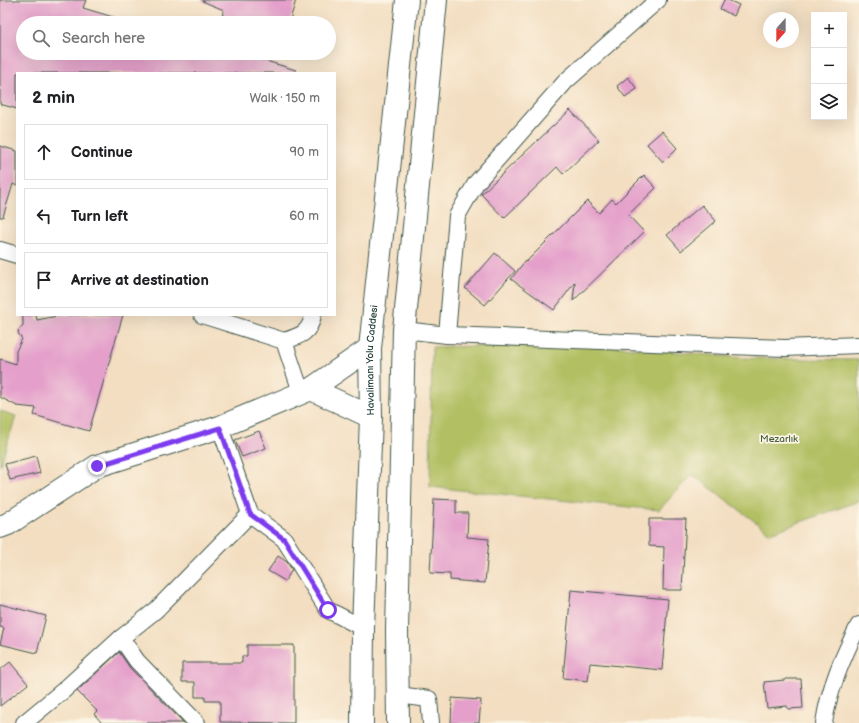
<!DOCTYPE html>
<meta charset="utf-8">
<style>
body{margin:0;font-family:"Balsamiq Sans",sans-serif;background:#f2f2f2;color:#202124}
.controls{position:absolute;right:12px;top:12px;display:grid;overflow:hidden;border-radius:0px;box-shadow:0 4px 16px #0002}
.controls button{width:36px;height:36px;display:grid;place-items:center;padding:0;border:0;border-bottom:1px solid #e0e0e0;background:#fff;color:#202124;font:20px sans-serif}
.compass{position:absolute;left:763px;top:12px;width:36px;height:36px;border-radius:50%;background:#fff;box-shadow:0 4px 16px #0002;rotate:201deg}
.stop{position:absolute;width:12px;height:12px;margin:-9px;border:3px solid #7c3aed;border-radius:50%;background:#fff}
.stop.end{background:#7c3aed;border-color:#fff;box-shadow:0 1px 4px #0008}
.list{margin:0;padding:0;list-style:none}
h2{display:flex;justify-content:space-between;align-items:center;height:52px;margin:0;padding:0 16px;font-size:17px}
h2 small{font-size:13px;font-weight:400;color:#757577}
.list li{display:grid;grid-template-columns:26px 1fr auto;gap:12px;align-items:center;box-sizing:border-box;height:56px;margin:0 8px 8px;padding:0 8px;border:1px solid #e0e0e0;border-radius:0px}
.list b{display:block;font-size:15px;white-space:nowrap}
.list em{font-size:13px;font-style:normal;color:#757577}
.icon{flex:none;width:22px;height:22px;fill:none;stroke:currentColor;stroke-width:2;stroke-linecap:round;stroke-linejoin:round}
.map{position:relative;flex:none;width:859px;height:723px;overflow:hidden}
.search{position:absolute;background:#fff;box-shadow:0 4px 16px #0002;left:16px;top:16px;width:320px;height:44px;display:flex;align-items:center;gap:10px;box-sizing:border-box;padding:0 14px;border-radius:22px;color:#757577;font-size:15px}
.panel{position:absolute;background:#fff;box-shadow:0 4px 16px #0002;left:16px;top:72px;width:320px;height:244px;border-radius:0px}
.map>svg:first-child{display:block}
</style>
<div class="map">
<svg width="859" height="723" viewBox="0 0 859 723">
<rect width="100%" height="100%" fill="#fcf5e5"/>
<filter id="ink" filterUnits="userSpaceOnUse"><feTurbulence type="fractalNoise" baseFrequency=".025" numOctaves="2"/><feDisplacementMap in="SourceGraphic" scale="8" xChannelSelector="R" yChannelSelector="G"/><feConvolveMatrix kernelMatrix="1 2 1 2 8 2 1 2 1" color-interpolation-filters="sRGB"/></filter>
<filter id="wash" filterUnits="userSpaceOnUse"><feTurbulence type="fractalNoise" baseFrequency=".012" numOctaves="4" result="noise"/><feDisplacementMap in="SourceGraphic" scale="16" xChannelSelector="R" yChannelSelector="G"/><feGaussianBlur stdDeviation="0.9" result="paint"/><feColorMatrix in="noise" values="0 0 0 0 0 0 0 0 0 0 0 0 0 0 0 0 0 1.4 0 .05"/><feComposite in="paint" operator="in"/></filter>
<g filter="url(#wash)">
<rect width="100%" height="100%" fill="#f3dec1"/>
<g fill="#b2c063" stroke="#687e4c">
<path d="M 588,344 L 743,358 L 859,360 L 859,501 L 770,533 L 692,474 L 659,510 L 430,487 L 432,347 Z"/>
<path d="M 0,411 L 16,416 L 0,466 Z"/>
</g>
<g id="blocks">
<g fill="#e4a0cb">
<path d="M 0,0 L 86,0 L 83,8 L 123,20 L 122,23 L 23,23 L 23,53 L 239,53 L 296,70 L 295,73 L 17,73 L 17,109 L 0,104 Z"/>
<path d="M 202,0 L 296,0 L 289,23 L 242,23 L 222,17 L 224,10 L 202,1 Z"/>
<path d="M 724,0 L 728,0 L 739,5 L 734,16 L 720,9 Z"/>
<path d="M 628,77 L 637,89 L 625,97 L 617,86 Z"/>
<path d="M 570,110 L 599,140 L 563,174 L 557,167 L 504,218 L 481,194 Z"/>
<path d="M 662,131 L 677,148 L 663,162 L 647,144 Z"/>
<path d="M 0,146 L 17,151 L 17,186 L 13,184 L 3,217 L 0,217 Z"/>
<path d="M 644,175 L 656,188 L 628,215 L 644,232 L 573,301 L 575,282 L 554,310 L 511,279 L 525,261 L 526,262 L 587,201 L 599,213 L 612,199 L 616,203 Z"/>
<path d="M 702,205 L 716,221 L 681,251 L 667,235 Z"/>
<path d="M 495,253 L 515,271 L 485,305 L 465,288 Z"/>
<path d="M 23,315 L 36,315 L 37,320 L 62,315 L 123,315 L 89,431 L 34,415 L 36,408 L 17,406 L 0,397 L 0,359 L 16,364 L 16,351 L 22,339 L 19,335 L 18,331 L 23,325 Z"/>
<path d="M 259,431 L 266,448 L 242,457 L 235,440 Z"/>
<path d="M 36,456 L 40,473 L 10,480 L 5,464 Z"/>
<path d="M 434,499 L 456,500 L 456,513 L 468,513 L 467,537 L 489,539 L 485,583 L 450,580 L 450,574 L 430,573 Z"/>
<path d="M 649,519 L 686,519 L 682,590 L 663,590 L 664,547 L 649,546 Z"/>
<path d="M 278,556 L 287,562 L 292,570 L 285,581 L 268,571 Z"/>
<path d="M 571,590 L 668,599 L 662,670 L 590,663 L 588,681 L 563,678 Z"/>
<path d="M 0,604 L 46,616 L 37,653 L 0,644 L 4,628 L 0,627 Z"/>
<path d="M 247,645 L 294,645 L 294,723 L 220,722 L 220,701 L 205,701 L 205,697 L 195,697 L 195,682 L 182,682 L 182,663 L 242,663 L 242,656 L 247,656 Z"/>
<path d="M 119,652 L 130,668 L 184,723 L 102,723 L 94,714 L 97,711 L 77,691 Z"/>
<path d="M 10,662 L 28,684 L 0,706 L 0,670 Z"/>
<path d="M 785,679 L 801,679 L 803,708 L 788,709 L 787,706 L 767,708 L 764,682 L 785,680 Z"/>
<path d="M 452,698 L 481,700 L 479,723 L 451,723 Z"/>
</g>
</g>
</g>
<g filter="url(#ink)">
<use href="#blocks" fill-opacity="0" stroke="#3f5549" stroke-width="1"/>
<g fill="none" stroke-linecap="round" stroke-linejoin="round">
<g stroke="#3f5549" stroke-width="18">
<g id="street">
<path d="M 0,250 L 17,255"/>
<path d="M 202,315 L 284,341 L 301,392"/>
<path d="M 404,330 L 447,335 L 785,348 L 859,345"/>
<path d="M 447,335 L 457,216 L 476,183 L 566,81 L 658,0"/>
<path d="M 284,341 C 300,336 310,333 313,315"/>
<path d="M 220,427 L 250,514 L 284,539 L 328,610 L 363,628"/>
<path d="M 121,638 L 137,661 L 197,723"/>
<path d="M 398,695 L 429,699 L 431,723"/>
<path d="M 24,723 L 64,690 L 121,638 L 156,610 L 250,514"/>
<path d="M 824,723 C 829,688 843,656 859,625"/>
</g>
</g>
<g stroke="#3f5549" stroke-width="24">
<g id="secondary">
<path d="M 311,389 L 371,417"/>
<path d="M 0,527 L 8,524 L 97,466 L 220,427 L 311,389 L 370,348"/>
</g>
</g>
<g stroke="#3f5549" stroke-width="24">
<g id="highway">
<path id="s1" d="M 362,723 L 363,628 L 371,417 L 370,348 L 407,0"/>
<path d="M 398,723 L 397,630 L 404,330 L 436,0"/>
</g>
</g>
<use href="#street" stroke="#fff" stroke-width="16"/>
<use href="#secondary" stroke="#fff" stroke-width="22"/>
<use href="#highway" stroke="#fff" stroke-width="22"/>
</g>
</g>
<g fill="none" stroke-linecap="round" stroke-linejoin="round" filter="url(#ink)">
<path stroke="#7c3aed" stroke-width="5" d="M 97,466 L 220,428 L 250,514 L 284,539 L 328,610"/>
</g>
<g text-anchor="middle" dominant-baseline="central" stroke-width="3.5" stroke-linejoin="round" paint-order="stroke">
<g font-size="10" fill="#1f3d34" stroke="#fcf5e5">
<text stroke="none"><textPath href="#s1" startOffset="363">Havalimanı Yolu Caddesi</textPath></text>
</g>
<g font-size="10" fill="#445e40" stroke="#fcf5e5">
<text x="779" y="439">Mezarlık</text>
</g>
</g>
</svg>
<div class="controls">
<button>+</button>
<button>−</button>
<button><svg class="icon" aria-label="layers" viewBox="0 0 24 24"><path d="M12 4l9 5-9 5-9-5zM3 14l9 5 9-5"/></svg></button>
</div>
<svg class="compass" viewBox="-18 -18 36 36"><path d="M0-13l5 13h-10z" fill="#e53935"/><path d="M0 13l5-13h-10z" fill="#757577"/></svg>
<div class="stop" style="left:328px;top:610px"></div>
<div class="stop end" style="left:97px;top:466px"></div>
<div class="search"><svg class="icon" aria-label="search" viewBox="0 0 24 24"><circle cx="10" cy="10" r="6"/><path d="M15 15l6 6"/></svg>Search here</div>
<section class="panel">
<h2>2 min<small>Walk · 150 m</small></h2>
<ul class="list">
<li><svg class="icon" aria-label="ahead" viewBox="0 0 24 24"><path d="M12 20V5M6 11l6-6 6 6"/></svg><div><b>Continue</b></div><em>90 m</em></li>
<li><svg class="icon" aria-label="left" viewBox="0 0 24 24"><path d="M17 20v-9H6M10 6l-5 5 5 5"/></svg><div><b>Turn left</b></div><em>60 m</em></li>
<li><svg class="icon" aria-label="arrive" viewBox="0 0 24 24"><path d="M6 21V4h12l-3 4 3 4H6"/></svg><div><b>Arrive at destination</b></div></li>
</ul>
</section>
</div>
